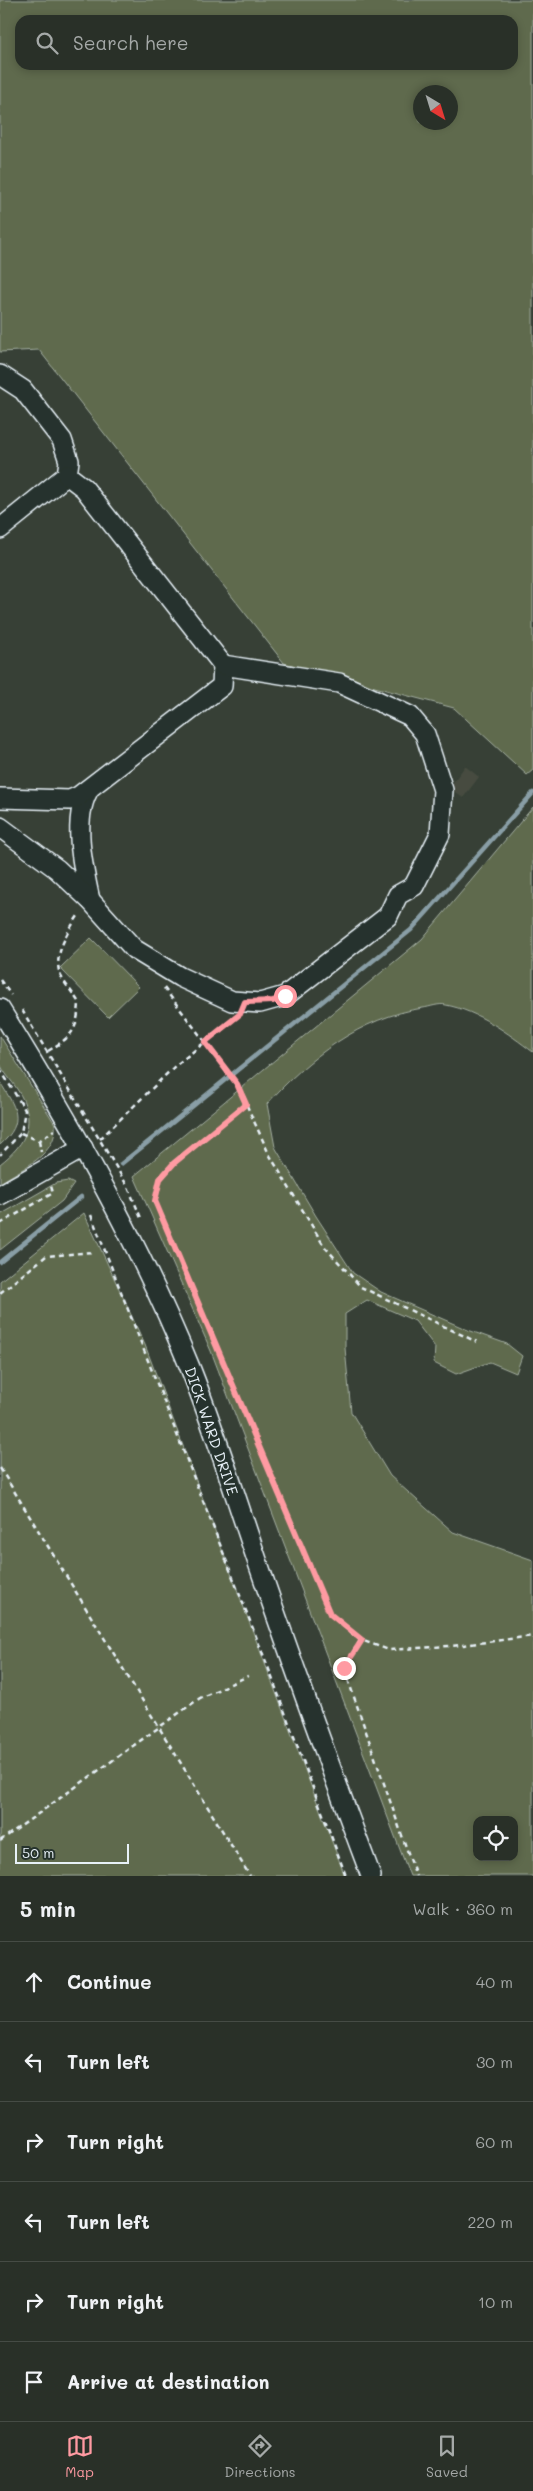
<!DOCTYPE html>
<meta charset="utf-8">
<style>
body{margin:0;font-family:Mali,sans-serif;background:#353c34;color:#f1f3f6}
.controls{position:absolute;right:15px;bottom:15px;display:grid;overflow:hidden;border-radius:10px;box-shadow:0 2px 8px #0003}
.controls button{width:45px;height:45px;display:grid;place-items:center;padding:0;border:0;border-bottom:1px solid #454b45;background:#293028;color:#f1f3f6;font:25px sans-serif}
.compass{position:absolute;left:413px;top:85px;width:45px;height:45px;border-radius:50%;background:#293028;box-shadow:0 2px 8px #0003;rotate:142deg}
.scale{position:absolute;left:15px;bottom:12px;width:114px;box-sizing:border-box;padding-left:5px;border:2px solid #e8f1f8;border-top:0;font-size:14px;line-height:18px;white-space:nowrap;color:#e8f1f8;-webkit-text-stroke:4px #26332d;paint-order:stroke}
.stop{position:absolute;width:15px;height:15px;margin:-11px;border:4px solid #ff9aa2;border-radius:50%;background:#fff}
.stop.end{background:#ff9aa2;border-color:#fff;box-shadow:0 1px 5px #0008}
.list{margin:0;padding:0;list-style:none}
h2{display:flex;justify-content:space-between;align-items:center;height:65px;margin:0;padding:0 20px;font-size:21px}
h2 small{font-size:16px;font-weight:400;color:#a5a9a8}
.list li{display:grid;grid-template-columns:32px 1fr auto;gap:15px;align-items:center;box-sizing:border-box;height:80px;padding:0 20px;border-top:1px solid #454b45}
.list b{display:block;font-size:19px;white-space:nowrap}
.list em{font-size:16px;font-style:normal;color:#a5a9a8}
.icon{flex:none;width:28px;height:28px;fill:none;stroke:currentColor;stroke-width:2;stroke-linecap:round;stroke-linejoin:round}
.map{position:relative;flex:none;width:533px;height:1876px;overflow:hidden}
.search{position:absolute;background:#293028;box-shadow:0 2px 8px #0003;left:15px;right:15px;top:15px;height:55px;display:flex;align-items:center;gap:12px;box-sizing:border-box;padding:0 18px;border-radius:15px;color:#a5a9a8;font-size:19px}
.sheet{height:545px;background:#293028}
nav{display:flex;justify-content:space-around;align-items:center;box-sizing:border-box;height:70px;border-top:1px solid #454b45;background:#293028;font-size:14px;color:#a5a9a8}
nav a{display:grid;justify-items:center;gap:2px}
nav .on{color:#ff9aa2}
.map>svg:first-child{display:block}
</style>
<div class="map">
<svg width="533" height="1876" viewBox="0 0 533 1876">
<rect width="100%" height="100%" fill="#374036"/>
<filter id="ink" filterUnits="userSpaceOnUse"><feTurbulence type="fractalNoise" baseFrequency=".02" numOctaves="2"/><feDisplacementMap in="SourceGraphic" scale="10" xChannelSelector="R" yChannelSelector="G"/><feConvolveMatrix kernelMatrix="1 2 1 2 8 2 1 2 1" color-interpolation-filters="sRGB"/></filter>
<g filter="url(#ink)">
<path fill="#464c40" d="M 465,766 L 479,777 L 463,798 L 449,788 Z"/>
<g fill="#5f6b4d" stroke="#a4aea2" fill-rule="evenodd">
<path d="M 0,0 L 533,0 L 533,770 L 527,775 L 454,708 L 284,663 L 39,350 L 0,352 ZM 20,20 L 513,20 L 513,65 L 20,65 ZM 420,92 L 450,92 L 450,122 L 420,122 Z"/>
<path d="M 533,807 L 533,1052 C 508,1033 478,1011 446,1005 C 440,1003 430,1007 423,1008 C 361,1017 308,1058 267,1104 L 275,1147 L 316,1216 L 353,1273 L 381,1292 L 468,1330 L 507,1344 L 522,1356 L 516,1373 L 490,1362 L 456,1374 L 434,1363 L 435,1347 L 415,1321 L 367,1300 L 345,1314 L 345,1348 L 351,1412 L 390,1476 L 453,1532 L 533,1560 L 533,1876 L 410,1876 L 211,1351 L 134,1176 L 422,939 ZM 477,1820 L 514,1820 L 514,1857 L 477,1857 Z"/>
<path d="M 91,938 L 139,987 L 108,1017 L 60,968 Z"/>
<path d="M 0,1036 L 55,1124 C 58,1155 22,1168 0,1183 L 0,1164 C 27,1143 38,1121 17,1089 C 12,1081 3,1072 0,1063 C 0,1056 0,1044 0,1036 Z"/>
<path d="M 0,1082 C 15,1107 27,1121 0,1145 Z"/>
<path d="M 68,1181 L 74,1184 L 62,1201 L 0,1250 L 0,1215 L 56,1183 Z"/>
<path d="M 84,1213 L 145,1345 L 345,1876 L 0,1876 L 0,1281 Z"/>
</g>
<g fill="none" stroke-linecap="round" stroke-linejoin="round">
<g stroke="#899ea6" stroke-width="4.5">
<path d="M 121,1164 L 411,930 L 533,793"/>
<path d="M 0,1262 L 81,1197"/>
</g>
<g stroke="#e8f1f8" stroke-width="22">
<g id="minor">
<path d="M 0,375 L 23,390 L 62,440 L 69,461 L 67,475 L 0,529"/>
<path d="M 88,791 C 72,820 83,868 90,900"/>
<path d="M 0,798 L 70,800 L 79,796 L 222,686 L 223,665 L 84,488 L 67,475"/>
<path d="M 0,827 L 57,869 L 90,900 L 134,949 L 180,977 L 232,1001 L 260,1003 L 285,996 L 388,916 L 398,895 L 414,886 L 440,834 L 443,790 L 425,734 L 410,716 L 339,683 L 223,665"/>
<path d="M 0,1009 C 72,1125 140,1244 191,1370 C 216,1433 236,1499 258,1563 C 294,1668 332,1772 371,1876"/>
<path d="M 0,1195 L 83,1148"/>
</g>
</g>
<g stroke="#e8f1f8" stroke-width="2.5" stroke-dasharray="5 4" stroke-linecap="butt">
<path d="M 0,980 L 11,995"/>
<path d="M 164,988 L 237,1084 L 269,1154 L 324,1246 L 361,1287 L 477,1342"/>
<path d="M 22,1010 L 128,1187 L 141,1218"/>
<path d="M 48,1051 C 72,1036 77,1032 79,1003 C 74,994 67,987 62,978 C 50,959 69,929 80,913"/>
<path d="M 0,1069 L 25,1110 L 21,1133 L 0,1155"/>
<path d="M 246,1104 L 174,1163 L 160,1179 L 155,1201 L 330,1614 L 361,1640 L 389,1650 L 463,1645 L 533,1636"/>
<path d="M 21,1133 L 39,1141 L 54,1130"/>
<path d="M 100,1139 L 175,1066 L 235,1018"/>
<path d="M 39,1141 L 41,1152"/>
<path d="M 91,1215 L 268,1667 L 346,1876"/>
<path d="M 0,1224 L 53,1193 L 51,1186"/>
<path d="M 0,1293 L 46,1256 L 93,1252"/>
<path d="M 0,1468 L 250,1876"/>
<path d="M 361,1640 L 344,1668 L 416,1876"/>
<path d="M 0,1841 L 200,1698 L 248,1676"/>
</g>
<use href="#minor" stroke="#26332d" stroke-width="19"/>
</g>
</g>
<g fill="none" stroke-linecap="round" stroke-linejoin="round" filter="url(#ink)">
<path stroke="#ff9aa2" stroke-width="6" d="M 285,996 L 273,1001 L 245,1002 L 240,1014 L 205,1042 L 237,1084 L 246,1104 L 174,1163 L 160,1179 L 155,1201 L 330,1614 L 362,1640 L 344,1668"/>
</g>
<g text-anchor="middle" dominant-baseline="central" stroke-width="4.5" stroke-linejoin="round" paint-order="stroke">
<g font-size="15" fill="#e8f1f8" stroke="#26332d">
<text transform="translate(212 1431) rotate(71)">DICK WARD DRIVE</text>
</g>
</g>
</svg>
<div class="controls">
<button><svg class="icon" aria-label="locate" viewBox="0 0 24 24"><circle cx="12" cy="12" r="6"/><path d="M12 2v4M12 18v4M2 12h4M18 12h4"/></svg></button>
</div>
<svg class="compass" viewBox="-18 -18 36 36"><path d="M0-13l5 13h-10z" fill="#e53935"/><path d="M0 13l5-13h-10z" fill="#a5a9a8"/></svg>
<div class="scale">50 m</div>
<div class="stop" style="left:285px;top:996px"></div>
<div class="stop end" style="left:344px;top:1668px"></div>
<div class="search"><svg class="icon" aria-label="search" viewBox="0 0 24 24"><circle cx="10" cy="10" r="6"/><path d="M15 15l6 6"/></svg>Search here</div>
</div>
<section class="sheet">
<h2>5 min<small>Walk · 360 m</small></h2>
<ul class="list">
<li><svg class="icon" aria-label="ahead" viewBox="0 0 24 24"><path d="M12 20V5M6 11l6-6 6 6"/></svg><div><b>Continue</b></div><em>40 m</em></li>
<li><svg class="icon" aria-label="left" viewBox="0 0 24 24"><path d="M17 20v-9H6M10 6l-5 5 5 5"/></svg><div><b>Turn left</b></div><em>30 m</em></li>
<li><svg class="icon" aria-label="right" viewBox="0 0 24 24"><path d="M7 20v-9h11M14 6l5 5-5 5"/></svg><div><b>Turn right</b></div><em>60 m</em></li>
<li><svg class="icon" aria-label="left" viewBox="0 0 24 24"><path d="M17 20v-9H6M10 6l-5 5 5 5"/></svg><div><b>Turn left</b></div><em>220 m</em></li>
<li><svg class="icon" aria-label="right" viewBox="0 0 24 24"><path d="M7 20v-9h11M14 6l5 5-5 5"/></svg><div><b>Turn right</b></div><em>10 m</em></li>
<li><svg class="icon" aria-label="arrive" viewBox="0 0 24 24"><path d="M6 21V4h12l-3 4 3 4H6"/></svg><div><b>Arrive at destination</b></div></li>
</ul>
</section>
<nav>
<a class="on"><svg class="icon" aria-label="map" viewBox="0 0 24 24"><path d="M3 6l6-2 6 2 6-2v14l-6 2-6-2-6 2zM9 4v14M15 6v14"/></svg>Map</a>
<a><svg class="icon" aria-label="directions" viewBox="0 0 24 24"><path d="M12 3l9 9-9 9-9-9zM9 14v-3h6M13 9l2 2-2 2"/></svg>Directions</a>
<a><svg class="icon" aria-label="saved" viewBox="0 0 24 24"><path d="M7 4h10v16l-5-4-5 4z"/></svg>Saved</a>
</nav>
